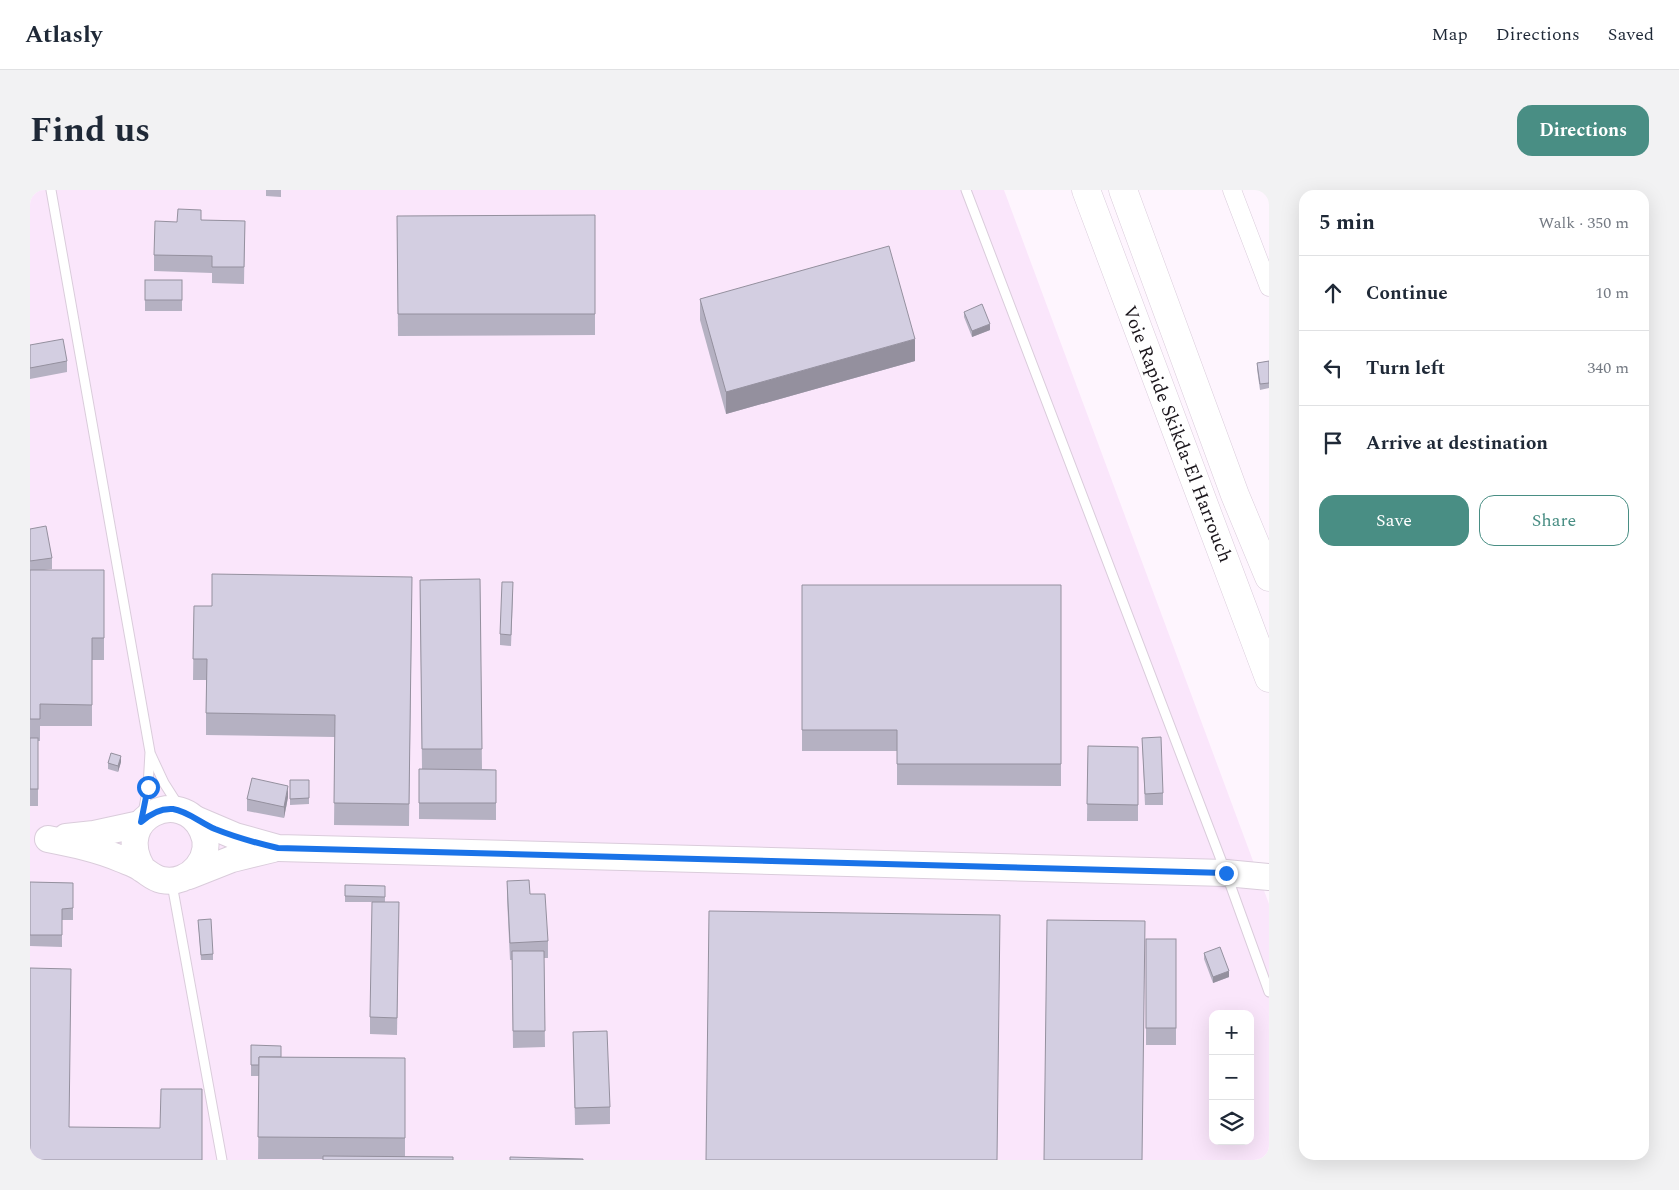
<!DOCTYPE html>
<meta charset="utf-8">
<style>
body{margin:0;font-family:Spectral,serif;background:#f2f2f3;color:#1f2937}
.controls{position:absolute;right:15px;bottom:15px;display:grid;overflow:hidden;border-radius:10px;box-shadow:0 5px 20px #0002}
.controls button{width:45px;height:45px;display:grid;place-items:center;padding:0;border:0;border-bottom:1px solid #e0e1e3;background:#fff;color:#1f2937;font:25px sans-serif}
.stop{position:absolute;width:15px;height:15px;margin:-11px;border:4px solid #1a73e8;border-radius:50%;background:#fff}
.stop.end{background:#1a73e8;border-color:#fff;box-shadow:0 1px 5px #0008}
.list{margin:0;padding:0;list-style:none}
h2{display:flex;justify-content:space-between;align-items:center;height:65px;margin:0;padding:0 20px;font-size:21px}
h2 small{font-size:16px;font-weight:400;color:#747a83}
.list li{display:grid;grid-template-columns:32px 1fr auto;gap:15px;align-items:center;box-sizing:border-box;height:75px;padding:0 20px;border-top:1px solid #e0e1e3}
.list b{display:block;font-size:19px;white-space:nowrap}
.list em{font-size:16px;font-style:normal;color:#747a83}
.actions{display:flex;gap:10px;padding:15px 20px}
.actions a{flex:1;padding:11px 0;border:1px solid #498e84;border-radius:15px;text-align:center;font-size:18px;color:#498e84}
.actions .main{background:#498e84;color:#fff}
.icon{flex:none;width:28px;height:28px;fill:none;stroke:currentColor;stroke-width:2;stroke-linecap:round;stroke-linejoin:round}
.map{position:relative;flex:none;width:1239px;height:970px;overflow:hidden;border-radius:15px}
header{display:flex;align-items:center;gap:30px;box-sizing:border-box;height:70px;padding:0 25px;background:#fff;border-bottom:1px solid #e0e1e3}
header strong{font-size:24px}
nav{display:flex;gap:28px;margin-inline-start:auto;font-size:18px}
.intro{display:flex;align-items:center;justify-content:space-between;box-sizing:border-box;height:120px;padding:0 30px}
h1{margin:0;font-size:35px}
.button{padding:12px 22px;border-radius:15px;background:#498e84;color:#fff;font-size:18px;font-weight:700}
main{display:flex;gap:30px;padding:0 30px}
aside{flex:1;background:#fff;border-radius:15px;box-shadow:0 5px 20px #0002}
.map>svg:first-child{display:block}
</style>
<header>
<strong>Atlasly</strong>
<nav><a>Map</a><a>Directions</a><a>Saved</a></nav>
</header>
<div class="intro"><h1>Find us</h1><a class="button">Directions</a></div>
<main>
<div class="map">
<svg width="1239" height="970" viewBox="0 0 1239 970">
<rect width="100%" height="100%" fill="#fef5fe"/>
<path fill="#fae6fb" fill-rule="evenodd" d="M 0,0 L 974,0 L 1239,714 L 1239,970 L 0,970 ZM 1183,824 L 1220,824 L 1220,951 L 1183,951 Z"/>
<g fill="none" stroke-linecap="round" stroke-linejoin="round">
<g stroke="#daccdb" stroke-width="11">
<g id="lane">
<path d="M 21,0 L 120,562 L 118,597 L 113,623"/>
<path d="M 936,0 L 1196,683 L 1239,802"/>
<path d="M 121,565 L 134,593 L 148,615"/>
<path d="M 142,694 L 192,970"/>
</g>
</g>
<g stroke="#daccdb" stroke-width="19">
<path id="street" d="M 1202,0 L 1239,97"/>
</g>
<g stroke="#daccdb" stroke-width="28">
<g id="secondary">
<path d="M 165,629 L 205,646 L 248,658 L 1196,683 L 1239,687"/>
<path d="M 36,647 L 64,644 L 110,634"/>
<path d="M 18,649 C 43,654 68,659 91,669 C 98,672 106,674 112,679 C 119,683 123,688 132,690 C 160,696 185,666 172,640 C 152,597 82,626 112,678"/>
<path d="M 159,686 L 202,669 L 243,659"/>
</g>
</g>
<g stroke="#daccdb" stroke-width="29">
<g id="highway">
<path d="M 1056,0 L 1239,488"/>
<path d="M 1093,0 L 1205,305 L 1239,387"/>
</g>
</g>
<use href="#lane" stroke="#fff" stroke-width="9"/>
<use href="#street" stroke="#fff" stroke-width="18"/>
<use href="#secondary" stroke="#fff" stroke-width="26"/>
<use href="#highway" stroke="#fff" stroke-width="28"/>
</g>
<g fill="#b5b1c2">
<path d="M 236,0 L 251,0 L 251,7 L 236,6 Z"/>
<path d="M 565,25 L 565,145 L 368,146 L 367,26 Z"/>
<path d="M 171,30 L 215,31 L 214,94 L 182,93 L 182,83 L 124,81 L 124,65 L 147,32 Z"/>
<rect x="115" y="90" width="37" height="31"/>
<path d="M 670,109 L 885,171 L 696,224 L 670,130 Z"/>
<path d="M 934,122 L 960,140 L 942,147 L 934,127 Z"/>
<path d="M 0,155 L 37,171 L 37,182 L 0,189 Z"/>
<path d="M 1239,171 L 1239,198 L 1230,200 L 1227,179 L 1227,173 Z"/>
<path d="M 0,339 L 22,368 L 22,379 L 14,380 L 74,380 L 74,470 L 62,470 L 62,536 L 10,536 L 10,551 L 8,551 L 8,616 L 0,616 Z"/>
<path d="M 450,389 L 452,579 L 466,580 L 466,630 L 389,629 L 389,579 L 392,579 L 390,390 Z"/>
<path d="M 772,395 L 1031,395 L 1031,596 L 867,595 L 867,561 L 772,561 Z"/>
<path d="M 483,403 L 481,456 L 470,455 L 470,444 Z"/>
<path d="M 382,409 L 379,636 L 304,635 L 305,547 L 176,545 L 176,490 L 163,490 L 164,416 L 182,416 Z"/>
<path d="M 1112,548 L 1133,603 L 1133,615 L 1115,615 Z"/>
<path d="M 1058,556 L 1108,557 L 1108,631 L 1057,631 Z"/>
<path d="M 91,572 L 88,582 L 78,579 L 78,573 Z"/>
<path d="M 260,590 L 279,590 L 279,614 L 260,615 Z"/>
<path d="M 258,607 L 254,628 L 217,621 L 217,609 Z"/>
<path d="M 477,691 L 500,704 L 518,751 L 518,768 L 514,768 L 515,857 L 483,858 L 482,770 L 480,770 L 477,708 Z"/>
<path d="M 0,692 L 43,693 L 43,730 L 32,730 L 32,757 L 0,756 Z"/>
<path d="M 315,695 L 355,696 L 355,712 L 315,712 Z"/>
<path d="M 369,712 L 367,845 L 340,844 L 340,827 Z"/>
<path d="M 168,730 L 183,764 L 183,770 L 171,770 Z"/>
<rect x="1116" y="749" width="30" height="106"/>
<path d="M 1174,763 L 1199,787 L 1183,793 L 1174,769 Z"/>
<path d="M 543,842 L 580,917 L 580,934 L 545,935 Z"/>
<path d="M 221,855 L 251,867 L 375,868 L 375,967 L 293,969 L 228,969 L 229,886 L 221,886 Z"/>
</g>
<g fill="#94909e">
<path d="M 960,134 L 960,140 L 942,147 L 942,141 Z"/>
<path d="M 885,149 L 885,171 L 696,224 L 696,202 Z"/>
<path d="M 91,566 L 91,572 L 88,582 L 88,576 Z"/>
<path d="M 258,596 L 258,607 L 254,628 L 254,617 Z"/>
<path d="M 1199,781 L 1199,787 L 1183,793 L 1183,787 Z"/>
</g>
<g fill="#d3cee1" stroke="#94909e">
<path d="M 148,19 L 171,20 L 171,30 L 215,31 L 214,77 L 182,77 L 182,66 L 124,65 L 125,31 L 147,32 Z"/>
<path d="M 565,25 L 565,124 L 368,124 L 367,26 Z"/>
<path d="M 859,56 L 885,149 L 696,202 L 670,109 Z"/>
<rect x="115" y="90" width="37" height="20"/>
<path d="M 952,114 L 960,134 L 942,141 L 934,122 Z"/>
<path d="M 33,149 L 37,171 L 0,178 L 0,155 Z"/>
<path d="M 1239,171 L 1239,193 L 1230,194 L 1227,173 Z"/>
<path d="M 16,336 L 22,368 L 0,371 L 0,339 Z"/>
<path d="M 0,380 L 74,380 L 74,448 L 62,448 L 62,515 L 10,514 L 10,529 L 0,529 Z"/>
<path d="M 182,384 L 382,387 L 379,614 L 304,613 L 305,525 L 176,523 L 177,469 L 163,469 L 164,416 L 182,416 Z"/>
<path d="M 450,389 L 452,559 L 392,559 L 390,390 Z"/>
<path d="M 472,392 L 483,392 L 481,445 L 470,444 Z"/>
<path d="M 772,395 L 1031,395 L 1031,574 L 867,574 L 867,540 L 772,540 Z"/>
<path d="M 1131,547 L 1133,603 L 1115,604 L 1112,548 Z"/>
<rect x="0" y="548" width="8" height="51"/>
<path d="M 1058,556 L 1108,557 L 1108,615 L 1057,614 Z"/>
<path d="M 81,563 L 91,566 L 88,576 L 78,573 Z"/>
<path d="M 389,579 L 466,580 L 466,613 L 389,613 Z"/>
<path d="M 222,588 L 258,596 L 254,617 L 217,609 Z"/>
<path d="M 260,590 L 279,590 L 279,608 L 260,609 Z"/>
<path d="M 499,690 L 500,704 L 515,704 L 518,751 L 480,753 L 477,691 Z"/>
<path d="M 0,692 L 43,693 L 43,718 L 32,719 L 32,745 L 0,745 Z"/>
<path d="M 315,695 L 355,696 L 355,707 L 315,706 Z"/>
<path d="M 342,712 L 369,712 L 367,828 L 340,827 Z"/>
<path d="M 679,721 L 970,725 L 967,970 L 676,970 Z"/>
<path d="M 181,729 L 183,764 L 171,765 L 168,730 Z"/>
<path d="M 1017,730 L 1115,731 L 1112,970 L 1014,970 Z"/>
<rect x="1116" y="749" width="30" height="89"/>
<path d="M 1190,757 L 1199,781 L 1183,787 L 1174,763 Z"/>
<path d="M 482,761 L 514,761 L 515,841 L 483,841 Z"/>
<path d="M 0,778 L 41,779 L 39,937 L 130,938 L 131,899 L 172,899 L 172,970 L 0,970 Z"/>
<path d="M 577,841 L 580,917 L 545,918 L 543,842 Z"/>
<path d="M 221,855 L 251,856 L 251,867 L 229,867 L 229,875 L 221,875 Z"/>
<path d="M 229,867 L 375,868 L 375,948 L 228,947 Z"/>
<path d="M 293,966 L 423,967 L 423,970 L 293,970 Z"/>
<path d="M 480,967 L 553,969 L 553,970 L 480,970 Z"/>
</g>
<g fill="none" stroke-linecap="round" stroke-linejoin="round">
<path stroke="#1a73e8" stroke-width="6" d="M 118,597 L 111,632 C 120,624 130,618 143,619 C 157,621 171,633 185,639 C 205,647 226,653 248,658 L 1196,683"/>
</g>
<g text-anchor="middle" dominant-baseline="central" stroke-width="4" stroke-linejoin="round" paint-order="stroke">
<g font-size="19" fill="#1b161c" stroke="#fff">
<text transform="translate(1147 244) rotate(69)">Voie Rapide Skikda-El Harrouch</text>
</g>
</g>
</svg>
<div class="controls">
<button>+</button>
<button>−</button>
<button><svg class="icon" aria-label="layers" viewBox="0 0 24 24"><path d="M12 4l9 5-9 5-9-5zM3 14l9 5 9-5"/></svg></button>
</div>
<div class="stop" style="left:118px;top:597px"></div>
<div class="stop end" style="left:1196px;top:683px"></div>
</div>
<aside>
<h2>5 min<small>Walk · 350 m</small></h2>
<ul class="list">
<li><svg class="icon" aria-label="ahead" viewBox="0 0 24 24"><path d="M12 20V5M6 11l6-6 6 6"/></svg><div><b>Continue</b></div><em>10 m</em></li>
<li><svg class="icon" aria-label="left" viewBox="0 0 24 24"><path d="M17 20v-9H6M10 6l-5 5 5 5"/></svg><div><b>Turn left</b></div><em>340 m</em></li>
<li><svg class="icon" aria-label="arrive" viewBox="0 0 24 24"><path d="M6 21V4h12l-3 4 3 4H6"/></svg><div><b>Arrive at destination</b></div></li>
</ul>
<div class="actions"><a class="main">Save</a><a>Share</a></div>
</aside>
</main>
